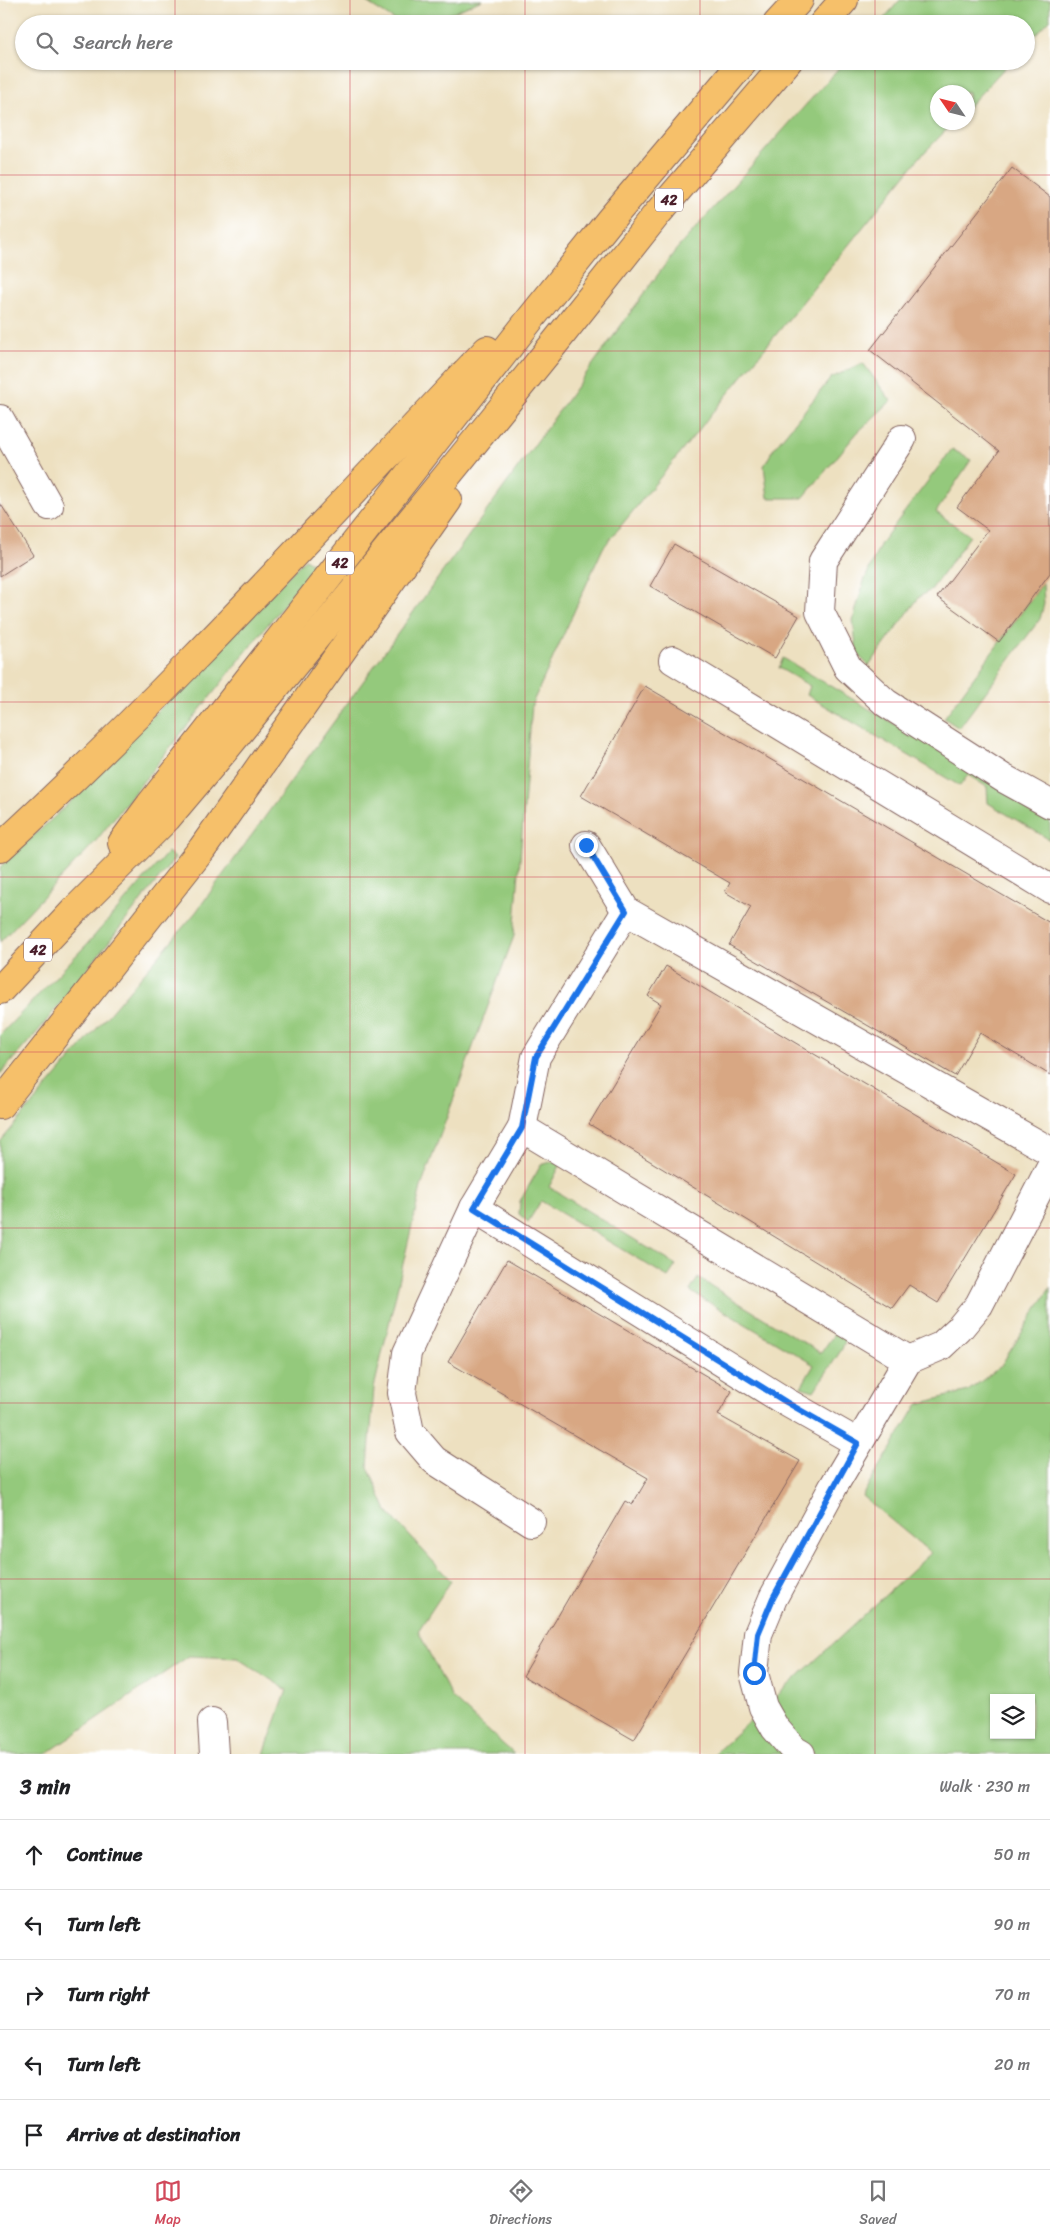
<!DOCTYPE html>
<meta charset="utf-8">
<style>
body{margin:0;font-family:Sriracha,sans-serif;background:#f6f6f6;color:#202124}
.controls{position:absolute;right:15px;bottom:15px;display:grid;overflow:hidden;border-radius:0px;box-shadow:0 1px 4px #0004}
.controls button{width:45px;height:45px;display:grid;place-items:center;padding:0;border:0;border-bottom:1px solid #e0e0e0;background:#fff;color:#202124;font:25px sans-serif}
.compass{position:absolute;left:930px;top:85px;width:45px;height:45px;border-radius:50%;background:#fff;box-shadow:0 1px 4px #0004;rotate:305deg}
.stop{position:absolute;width:15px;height:15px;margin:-11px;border:4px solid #1a73e8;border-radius:50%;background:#fff}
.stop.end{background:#1a73e8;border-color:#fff;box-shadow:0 1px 5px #0008}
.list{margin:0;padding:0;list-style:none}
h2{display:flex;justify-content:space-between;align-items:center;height:65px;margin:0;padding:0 20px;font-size:21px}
h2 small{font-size:16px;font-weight:400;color:#757577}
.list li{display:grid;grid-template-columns:32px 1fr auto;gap:15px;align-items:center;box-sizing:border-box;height:70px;padding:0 20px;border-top:1px solid #e0e0e0}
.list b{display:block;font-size:19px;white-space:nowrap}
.list em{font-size:16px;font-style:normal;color:#757577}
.icon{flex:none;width:28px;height:28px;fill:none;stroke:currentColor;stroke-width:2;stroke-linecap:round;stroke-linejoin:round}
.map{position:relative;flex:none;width:1050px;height:1754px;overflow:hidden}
.search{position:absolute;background:#fff;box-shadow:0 1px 4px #0004;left:15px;right:15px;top:15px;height:55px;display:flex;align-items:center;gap:12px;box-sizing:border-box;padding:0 18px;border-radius:28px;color:#757577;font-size:19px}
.sheet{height:415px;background:#fff}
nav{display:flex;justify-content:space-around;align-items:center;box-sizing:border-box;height:70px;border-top:1px solid #e0e0e0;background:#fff;font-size:14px;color:#757577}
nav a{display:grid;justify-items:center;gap:2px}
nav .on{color:#d1495b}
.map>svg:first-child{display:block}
</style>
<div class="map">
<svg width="1050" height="1754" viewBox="0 0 1050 1754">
<rect width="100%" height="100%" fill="#fff"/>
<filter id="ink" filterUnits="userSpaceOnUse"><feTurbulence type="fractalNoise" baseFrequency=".02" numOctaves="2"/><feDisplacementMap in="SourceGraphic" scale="10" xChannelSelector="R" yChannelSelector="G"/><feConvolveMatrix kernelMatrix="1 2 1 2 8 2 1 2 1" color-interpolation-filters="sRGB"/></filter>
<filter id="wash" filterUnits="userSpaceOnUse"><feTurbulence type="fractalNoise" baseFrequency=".0096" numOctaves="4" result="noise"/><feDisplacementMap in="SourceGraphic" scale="20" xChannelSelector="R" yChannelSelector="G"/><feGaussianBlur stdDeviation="1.12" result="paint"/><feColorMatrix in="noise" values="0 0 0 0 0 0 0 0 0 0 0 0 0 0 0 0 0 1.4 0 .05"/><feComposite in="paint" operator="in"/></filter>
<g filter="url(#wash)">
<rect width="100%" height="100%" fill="#ede0c0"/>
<g fill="#94c97b" stroke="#6f7453" fill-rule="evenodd">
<path d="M 363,0 L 482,0 L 427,24 L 401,24 Z"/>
<path d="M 900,0 L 1050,0 L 1050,20 L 1026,45 L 1026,24 L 879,24 Z"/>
<path d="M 845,61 L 1011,61 L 968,107 L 968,92 L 938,92 L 938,122 L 953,123 L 920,157 L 603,548 L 532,704 L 514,936 L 421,1187 L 374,1388 L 368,1467 L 387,1511 L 451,1581 L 418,1631 L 452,1698 L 514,1754 L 264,1754 L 287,1690 L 237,1658 L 189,1656 L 46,1754 L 0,1754 L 0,1142 L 196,912 L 675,251 Z"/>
<path d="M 863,363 L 891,401 L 857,433 L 803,498 L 768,498 L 764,466 L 774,448 L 831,378 Z"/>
<path d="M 952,449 L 971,460 L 936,512 L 970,536 L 931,590 L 920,596 L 869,666 L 857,654 L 853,620 L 864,581 L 881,543 Z"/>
<path d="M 305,559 L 315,565 L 95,842 L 0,942 L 0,867 L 66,806 Z"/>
<path d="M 1043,583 L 1044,604 L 1040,619 L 959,728 L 944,718 Z"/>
<path d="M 783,658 L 1050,816 L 1050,840 L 988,803 L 987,787 L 968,775 L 960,786 L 807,695 L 810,686 L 779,668 Z"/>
<path d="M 168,852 L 175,858 L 40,1029 L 0,1074 L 0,1035 L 88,943 Z"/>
<path d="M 554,1161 L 561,1164 L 549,1187 L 676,1265 L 668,1277 L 541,1201 L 528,1222 L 519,1214 L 520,1201 L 541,1165 Z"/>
<path d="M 698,1278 L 821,1353 L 837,1330 L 846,1338 L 842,1349 L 814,1391 L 801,1387 L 814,1365 L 690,1291 Z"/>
<path d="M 1050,1288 L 1050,1754 L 714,1754 L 931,1553 L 862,1496 L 918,1404 L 968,1391 L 1000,1367 ZM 994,1698 L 1031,1698 L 1031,1735 L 994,1735 Z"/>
</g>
<g id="blocks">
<g fill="#d8a783">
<path d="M 1012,168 L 1050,197 L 1050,573 L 999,642 L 937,597 L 988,530 L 957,507 L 999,451 L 870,350 Z"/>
<path d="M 0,503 L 33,555 L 0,576 Z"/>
<path d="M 674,544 L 799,616 L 775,658 L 650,586 Z"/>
<path d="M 645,686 L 1050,923 L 1050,1075 L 980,1033 L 955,1076 L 729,945 L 751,907 L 725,892 L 730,883 L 581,796 Z"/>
<path d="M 666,966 L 1016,1174 L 938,1303 L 909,1285 L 892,1308 L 589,1124 L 661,1004 L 648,996 Z"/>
<path d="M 507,1260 L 732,1391 L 718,1415 L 800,1461 L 634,1740 L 523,1676 L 625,1501 L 632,1505 L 648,1478 L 448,1362 Z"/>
</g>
</g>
</g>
<g filter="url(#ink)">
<use href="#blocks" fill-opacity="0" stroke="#83635f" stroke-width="1"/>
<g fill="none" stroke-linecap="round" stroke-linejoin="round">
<g stroke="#83635f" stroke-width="30">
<g id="minor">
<path d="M 0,419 L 49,506"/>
<path d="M 902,439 L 823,561 L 820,612 L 848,668 L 886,703 L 1003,778 L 1050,804"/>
<path d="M 673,660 L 1050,889"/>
<path d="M 586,845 L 626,911 L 1050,1151"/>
<path d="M 522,1128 L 536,1057 L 626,911"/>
<path d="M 474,1208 L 407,1353 L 402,1393 L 410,1432 L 434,1460 L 531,1522"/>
<path d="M 858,1443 L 786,1402 L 474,1208 L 522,1128 L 908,1360"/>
<path d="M 212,1722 L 214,1754"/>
<path d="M 801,1754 L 794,1750 L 775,1728 L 763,1707 L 754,1673 L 758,1634 L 773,1598 L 833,1487 L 908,1360 L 941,1346 L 959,1329 L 979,1305 L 1050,1168"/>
</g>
</g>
<g stroke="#83635f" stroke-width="30">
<g id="major">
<path d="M 777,24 L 799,0"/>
<path d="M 823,24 L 844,0"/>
<path d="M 122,843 L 150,805 L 528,322 L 610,220 L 744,61"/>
<path d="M 0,848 C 171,691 327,518 487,350"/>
<path d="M 0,990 L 75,910 L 167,818 L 227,747 L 554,344 L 657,214 L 788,61"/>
<path d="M 0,1105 L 202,849 L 448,500"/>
</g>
</g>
<use href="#minor" stroke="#fff" stroke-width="28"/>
<use href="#major" stroke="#f6c06b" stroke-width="28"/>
</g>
</g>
<g fill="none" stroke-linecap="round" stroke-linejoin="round" filter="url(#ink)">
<path stroke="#1a73e8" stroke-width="6" d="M 586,845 L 626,911 L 536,1057 L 522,1128 L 474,1208 L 786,1402 L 858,1443 L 773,1598 L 758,1634 L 754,1673"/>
</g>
<path fill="none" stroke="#d1495b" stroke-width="1" stroke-opacity="0.55" d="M 175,0 L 175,24M 350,0 L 350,24M 525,0 L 525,24M 700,0 L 700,24M 875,0 L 875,24M 175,61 L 175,1754M 350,61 L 350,1754M 525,61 L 525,1754M 700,61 L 700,1754M 875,61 L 875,1754M 0,175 L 1050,175M 0,351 L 1050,351M 0,526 L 1050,526M 0,702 L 1050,702M 0,877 L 1050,877M 0,1052 L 1050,1052M 0,1228 L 1050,1228M 0,1403 L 1050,1403M 0,1579 L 1050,1579"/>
<g text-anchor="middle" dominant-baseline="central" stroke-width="4" stroke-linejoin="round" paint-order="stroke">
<g fill="#fff" stroke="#80626b" stroke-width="1">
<rect x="655" y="188.5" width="28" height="23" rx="4"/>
<rect x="326" y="551.5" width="28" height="23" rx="4"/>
<rect x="24" y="938.5" width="28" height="23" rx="4"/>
</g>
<g font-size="14" font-weight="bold" fill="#4a1f2b">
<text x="669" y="200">42</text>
<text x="340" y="563">42</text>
<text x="38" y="950">42</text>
</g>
</g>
</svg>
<div class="controls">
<button><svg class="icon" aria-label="layers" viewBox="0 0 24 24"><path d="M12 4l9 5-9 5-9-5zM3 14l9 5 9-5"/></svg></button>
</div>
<svg class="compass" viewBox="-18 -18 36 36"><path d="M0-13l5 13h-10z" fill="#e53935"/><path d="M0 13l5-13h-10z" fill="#757577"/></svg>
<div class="stop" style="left:754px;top:1673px"></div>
<div class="stop end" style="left:586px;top:845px"></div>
<div class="search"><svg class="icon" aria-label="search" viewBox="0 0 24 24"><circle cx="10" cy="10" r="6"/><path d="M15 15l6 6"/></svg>Search here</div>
</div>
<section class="sheet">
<h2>3 min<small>Walk · 230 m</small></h2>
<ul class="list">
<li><svg class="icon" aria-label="ahead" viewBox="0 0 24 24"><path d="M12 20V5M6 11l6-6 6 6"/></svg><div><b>Continue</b></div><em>50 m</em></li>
<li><svg class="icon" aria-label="left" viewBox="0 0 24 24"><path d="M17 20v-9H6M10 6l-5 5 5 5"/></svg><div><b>Turn left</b></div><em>90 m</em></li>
<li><svg class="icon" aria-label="right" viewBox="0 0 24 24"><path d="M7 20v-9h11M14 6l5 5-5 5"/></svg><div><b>Turn right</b></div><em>70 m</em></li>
<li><svg class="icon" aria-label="left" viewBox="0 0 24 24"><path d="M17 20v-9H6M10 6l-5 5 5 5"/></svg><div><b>Turn left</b></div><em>20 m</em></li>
<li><svg class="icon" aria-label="arrive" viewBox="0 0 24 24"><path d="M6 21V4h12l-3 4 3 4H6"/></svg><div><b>Arrive at destination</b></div></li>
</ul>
</section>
<nav>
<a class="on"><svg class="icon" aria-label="map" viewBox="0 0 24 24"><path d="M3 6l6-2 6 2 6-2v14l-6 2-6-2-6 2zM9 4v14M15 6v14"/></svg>Map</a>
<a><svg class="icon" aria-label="directions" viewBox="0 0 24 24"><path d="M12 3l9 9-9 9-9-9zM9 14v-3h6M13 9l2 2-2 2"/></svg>Directions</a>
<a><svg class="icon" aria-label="saved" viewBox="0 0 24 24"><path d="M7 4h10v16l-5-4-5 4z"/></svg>Saved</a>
</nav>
